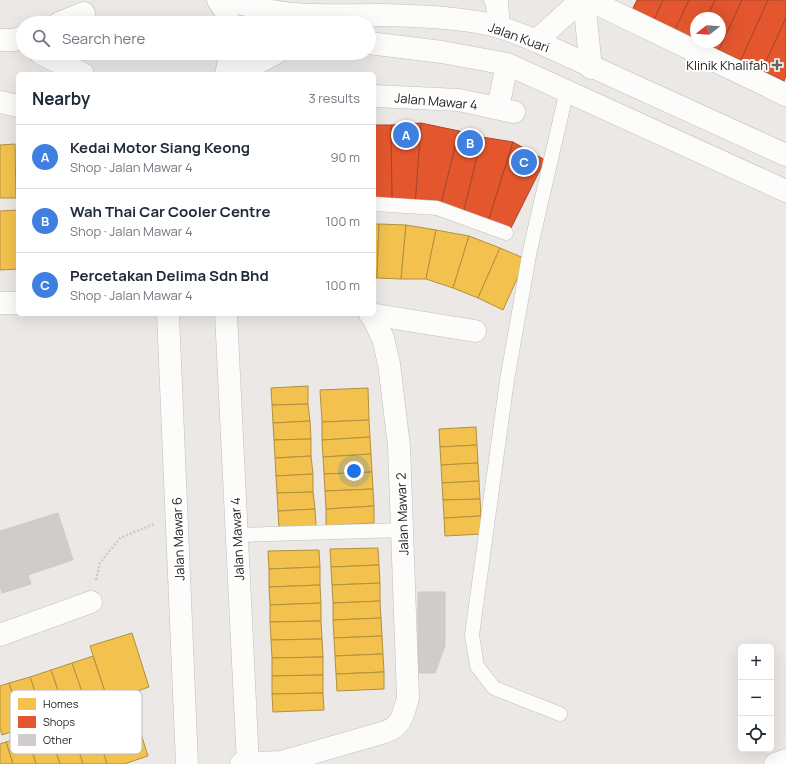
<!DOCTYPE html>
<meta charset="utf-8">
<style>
body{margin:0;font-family:Manrope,sans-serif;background:#f2f2f3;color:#1f2937}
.controls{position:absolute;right:12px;bottom:12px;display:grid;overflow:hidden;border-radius:6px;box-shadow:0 4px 16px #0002}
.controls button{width:36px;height:36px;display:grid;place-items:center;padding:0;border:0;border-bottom:1px solid #e0e1e3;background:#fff;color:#1f2937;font:20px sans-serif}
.compass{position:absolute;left:690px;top:12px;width:36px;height:36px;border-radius:50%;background:#fff;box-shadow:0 4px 16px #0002;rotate:253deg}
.you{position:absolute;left:354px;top:471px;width:14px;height:14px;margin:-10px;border:3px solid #fff;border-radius:50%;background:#1a73e8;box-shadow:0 0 0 6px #1a73e833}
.badge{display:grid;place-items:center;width:26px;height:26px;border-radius:50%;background:#656463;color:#fff;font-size:13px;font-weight:700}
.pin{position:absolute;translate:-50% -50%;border:2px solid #fff;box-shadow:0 1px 4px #0006}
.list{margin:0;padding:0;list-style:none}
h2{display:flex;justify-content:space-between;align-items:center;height:52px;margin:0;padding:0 16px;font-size:17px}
h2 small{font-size:13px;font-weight:400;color:#747a83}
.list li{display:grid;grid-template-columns:26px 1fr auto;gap:12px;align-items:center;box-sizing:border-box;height:64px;padding:0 16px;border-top:1px solid #e0e1e3}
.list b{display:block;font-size:15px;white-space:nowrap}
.list p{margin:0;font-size:13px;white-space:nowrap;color:#747a83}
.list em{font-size:13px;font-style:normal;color:#747a83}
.icon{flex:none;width:22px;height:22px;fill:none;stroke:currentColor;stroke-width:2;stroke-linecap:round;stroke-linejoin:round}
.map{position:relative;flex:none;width:786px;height:764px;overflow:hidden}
.search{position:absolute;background:#fff;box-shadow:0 4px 16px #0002;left:16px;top:16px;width:360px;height:44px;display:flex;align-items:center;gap:10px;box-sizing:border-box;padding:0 14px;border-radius:22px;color:#747a83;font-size:15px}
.panel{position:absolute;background:#fff;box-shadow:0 4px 16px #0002;left:16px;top:72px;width:360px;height:244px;border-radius:6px}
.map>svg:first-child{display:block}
</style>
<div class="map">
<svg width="786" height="764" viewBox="0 0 786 764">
<rect width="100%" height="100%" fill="#ebe8e6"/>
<g fill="#f2c14e" stroke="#b2903f">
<path d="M 15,144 L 16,198 L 0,198 L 0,145 Z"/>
<path d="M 18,210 L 18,269 L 0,270 L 0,211 Z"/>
<path d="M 374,224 L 379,224 L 377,278 L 374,278 Z"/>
<path d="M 379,224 L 406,225 L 401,279 L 377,278 Z"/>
<path d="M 406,225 L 436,230 L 426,279 L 401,279 Z"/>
<path d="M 436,230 L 469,236 L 453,288 L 426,279 Z"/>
<path d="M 469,236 L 500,248 L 478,298 L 453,288 Z"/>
<path d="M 500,248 L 526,259 L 503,310 L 478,298 Z"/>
<path d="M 308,386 L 308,404 L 272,405 L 271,388 Z"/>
<path d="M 368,388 L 369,420 L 322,422 L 320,390 Z"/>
<path d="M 308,404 L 310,421 L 273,423 L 272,405 Z"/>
<path d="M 369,420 L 370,437 L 322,440 L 322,422 Z"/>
<path d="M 310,421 L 311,439 L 274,440 L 273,423 Z"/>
<path d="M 476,427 L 477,445 L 440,447 L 439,429 Z"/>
<path d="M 370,437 L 371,454 L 323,457 L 322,440 Z"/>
<path d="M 311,439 L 311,456 L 275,458 L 274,440 Z"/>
<path d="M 477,445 L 478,463 L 441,465 L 440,447 Z"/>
<path d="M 371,454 L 372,472 L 324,474 L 323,457 Z"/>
<path d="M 311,456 L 313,474 L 276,476 L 275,458 Z"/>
<path d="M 478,463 L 479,481 L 442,483 L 441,465 Z"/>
<path d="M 372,472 L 373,489 L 325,491 L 324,474 Z"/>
<path d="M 313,474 L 313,492 L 277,493 L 276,476 Z"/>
<path d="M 479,481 L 480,499 L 443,500 L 442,483 Z"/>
<path d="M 373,489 L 374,506 L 326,509 L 325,491 Z"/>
<path d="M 313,492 L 315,509 L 278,511 L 277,493 Z"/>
<path d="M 480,499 L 481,516 L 444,518 L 443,500 Z"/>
<path d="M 374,506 L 374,523 L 326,526 L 326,509 Z"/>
<path d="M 315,509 L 316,526 L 279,529 L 278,511 Z"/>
<path d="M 481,516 L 482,534 L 445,536 L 444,518 Z"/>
<path d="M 378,548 L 379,565 L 331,567 L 330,549 Z"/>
<path d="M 319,550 L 320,567 L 269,569 L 268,551 Z"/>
<path d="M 379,565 L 380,583 L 332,585 L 331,567 Z"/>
<path d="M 320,567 L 320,585 L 269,587 L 269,569 Z"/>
<path d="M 380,583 L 380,601 L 333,603 L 332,585 Z"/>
<path d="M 320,585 L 321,603 L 270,605 L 269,587 Z"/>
<path d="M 380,601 L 381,618 L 333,620 L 333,603 Z"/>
<path d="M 321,603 L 321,621 L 270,622 L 270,605 Z"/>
<path d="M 381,618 L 382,636 L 334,638 L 333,620 Z"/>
<path d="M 321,621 L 322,639 L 271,640 L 270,622 Z"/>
<path d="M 132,633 L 149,687 L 108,701 L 90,646 Z"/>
<path d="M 382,636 L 383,654 L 335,656 L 334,638 Z"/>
<path d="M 322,639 L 323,657 L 272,658 L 271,640 Z"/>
<path d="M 383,654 L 384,672 L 336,674 L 335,656 Z"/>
<path d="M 93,656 L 108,701 L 87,707 L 72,663 Z"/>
<path d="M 323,657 L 323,675 L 272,676 L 272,658 Z"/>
<path d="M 72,663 L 87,707 L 66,714 L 51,670 Z"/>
<path d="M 51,670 L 66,714 L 45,721 L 30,677 Z"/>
<path d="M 384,672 L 384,689 L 337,691 L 336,674 Z"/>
<path d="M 323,675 L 323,693 L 272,694 L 272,676 Z"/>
<path d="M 30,677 L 45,721 L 23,728 L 9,683 Z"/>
<path d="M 9,683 L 23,728 L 2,735 L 0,728 L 0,686 Z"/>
<path d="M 323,693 L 324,710 L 273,712 L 272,694 Z"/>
<path d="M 131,702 L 148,756 L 124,764 L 107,764 L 91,715 Z"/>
<path d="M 91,715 L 107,764 L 83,764 L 69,722 Z"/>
<path d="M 69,722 L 83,764 L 60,764 L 48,729 Z"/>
<path d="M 48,729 L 60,764 L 36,764 L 27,735 Z"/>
<path d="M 27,735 L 36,764 L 13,764 L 6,742 Z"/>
<path d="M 6,742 L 13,764 L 0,764 L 0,744 Z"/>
</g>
<g fill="#e4572e" stroke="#a84629">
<path d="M 637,0 L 663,0 L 654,20 L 632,10 Z"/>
<path d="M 663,0 L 689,0 L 675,30 L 654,20 Z"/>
<path d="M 689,0 L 715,0 L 707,18 L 696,18 L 696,40 L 675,30 Z"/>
<path d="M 715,0 L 742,0 L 719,50 L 701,42 L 720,42 L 720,18 L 707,18 Z"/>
<path d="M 742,0 L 768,0 L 741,60 L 719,50 Z"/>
<path d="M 768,0 L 786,0 L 786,18 L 762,70 L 741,60 Z"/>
<path d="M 786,18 L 786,76 L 784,81 L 762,70 Z"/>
<path d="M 421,123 L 459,131 L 440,208 L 415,205 Z"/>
<path d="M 421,123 L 415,205 L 392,207 L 391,125 Z"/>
<path d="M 374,125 L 391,125 L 392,207 L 374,207 Z"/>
<path d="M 459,131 L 482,137 L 463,214 L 440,208 Z"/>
<path d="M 482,137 L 513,142 L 488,222 L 463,214 Z"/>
<path d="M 513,142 L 545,160 L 509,232 L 488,222 Z"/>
</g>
<g fill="#d0cccb" stroke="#cec9c7">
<path d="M 58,513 L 73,560 L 28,575 L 31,584 L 2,593 L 0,586 L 0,531 Z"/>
<path d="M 418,592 L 445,592 L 445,646 L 435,673 L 418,673 Z"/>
</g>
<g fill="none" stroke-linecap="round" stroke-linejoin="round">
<g stroke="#c1bfbe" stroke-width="15">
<g id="service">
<path d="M 374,204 L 437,208 L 506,233"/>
<path d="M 236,535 L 403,530"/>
<path d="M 560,714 L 494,688 L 477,666 L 472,635 L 507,380 L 530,250 L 567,90"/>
</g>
</g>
<g stroke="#c1bfbe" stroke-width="23">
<g id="minor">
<path d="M 495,0 L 497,3 L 499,27"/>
<path d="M 584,0 L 591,68"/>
<path d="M 589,0 L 786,95"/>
<path d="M 536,41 L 581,0"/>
<path d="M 374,96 L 459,100 L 514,112"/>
<path d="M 0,102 L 18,106"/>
<path d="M 498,108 L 507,64"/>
<path d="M 0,303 L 18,303"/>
<path d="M 168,314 L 187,764"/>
<path d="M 226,314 L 248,764"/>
<path d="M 370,314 L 475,331"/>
<path d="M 0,635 L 91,602"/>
<path d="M 241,764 L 281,762 L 385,732 C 402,726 403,715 408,698 L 399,446 L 389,364 L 383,338 L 371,314"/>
<path d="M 775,764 L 786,760"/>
</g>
</g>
<g stroke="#c1bfbe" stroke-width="23">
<g id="tertiary">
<path d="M 218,0 L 226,12 L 229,23"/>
<path d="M 232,0 C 279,19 328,15 378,15 C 415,16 464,17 499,27 C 512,31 524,36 536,41 L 786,155"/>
<path d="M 59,23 L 84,13"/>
<path d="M 0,40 L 14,40 L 23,37"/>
<path d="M 369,43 L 442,52 L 507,64 L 786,191"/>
<path d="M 40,53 L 83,74"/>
<path d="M 226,74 L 231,53"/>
<path d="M 236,74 L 276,53"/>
</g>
</g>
<path stroke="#d5c7c7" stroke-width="2.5" stroke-dasharray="2 2" stroke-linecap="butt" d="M 96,580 L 100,563 L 120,538 L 154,524"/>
<use href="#service" stroke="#fcfcfb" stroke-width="14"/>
<use href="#minor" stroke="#fcfcfb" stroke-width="22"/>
<use href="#tertiary" stroke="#fcfcfb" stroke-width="22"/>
</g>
<path fill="#656463" stroke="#fff" stroke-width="1.5" d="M775 59h4v4h4v4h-4v4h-4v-4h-4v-4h4z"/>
<g text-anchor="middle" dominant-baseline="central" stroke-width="4" stroke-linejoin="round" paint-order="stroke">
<g font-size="13" fill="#1d1d1d" stroke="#fff">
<text transform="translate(519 37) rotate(20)">Jalan Kuari</text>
<text transform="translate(436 101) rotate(5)">Jalan Mawar 4</text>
<text transform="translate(402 514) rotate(-92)">Jalan Mawar 2</text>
<text transform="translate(178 539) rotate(-92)">Jalan Mawar 6</text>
<text transform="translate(237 539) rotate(-93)">Jalan Mawar 4</text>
</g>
<g font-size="13" fill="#1d1d1d" stroke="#fff" text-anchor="end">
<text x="768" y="65">Klinik Khalifah</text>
</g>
</g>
<rect x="10" y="690" width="132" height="64" rx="6" fill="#fff" stroke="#bbb" stroke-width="1"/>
<rect x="18" y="698" width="18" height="12" fill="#f2c14e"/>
<rect x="18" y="716" width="18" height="12" fill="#e4572e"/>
<rect x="18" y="734" width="18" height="12" fill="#d0cccb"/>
<g font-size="11" fill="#1d1d1d">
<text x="43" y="708">Homes</text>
<text x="43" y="726">Shops</text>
<text x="43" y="744">Other</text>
</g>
</svg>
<div class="controls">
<button>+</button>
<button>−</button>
<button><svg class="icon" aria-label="locate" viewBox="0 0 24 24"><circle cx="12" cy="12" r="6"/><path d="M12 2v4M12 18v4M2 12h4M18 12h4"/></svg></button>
</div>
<svg class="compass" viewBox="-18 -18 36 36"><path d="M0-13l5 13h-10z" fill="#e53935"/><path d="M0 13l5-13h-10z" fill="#747a83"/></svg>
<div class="you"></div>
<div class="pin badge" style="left:406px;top:135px;background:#3f7fe0">A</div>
<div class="pin badge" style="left:470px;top:143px;background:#3f7fe0">B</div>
<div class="pin badge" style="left:524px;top:162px;background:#3f7fe0">C</div>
<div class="search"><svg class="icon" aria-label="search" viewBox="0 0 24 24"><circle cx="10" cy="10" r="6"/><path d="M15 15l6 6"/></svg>Search here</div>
<section class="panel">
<h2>Nearby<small>3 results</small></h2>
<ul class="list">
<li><span class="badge" style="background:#3f7fe0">A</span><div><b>Kedai Motor Siang Keong</b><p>Shop · Jalan Mawar 4</p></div><em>90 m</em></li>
<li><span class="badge" style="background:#3f7fe0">B</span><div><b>Wah Thai Car Cooler Centre</b><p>Shop · Jalan Mawar 4</p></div><em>100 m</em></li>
<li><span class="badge" style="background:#3f7fe0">C</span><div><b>Percetakan Delima Sdn Bhd</b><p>Shop · Jalan Mawar 4</p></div><em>100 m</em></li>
</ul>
</section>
</div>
